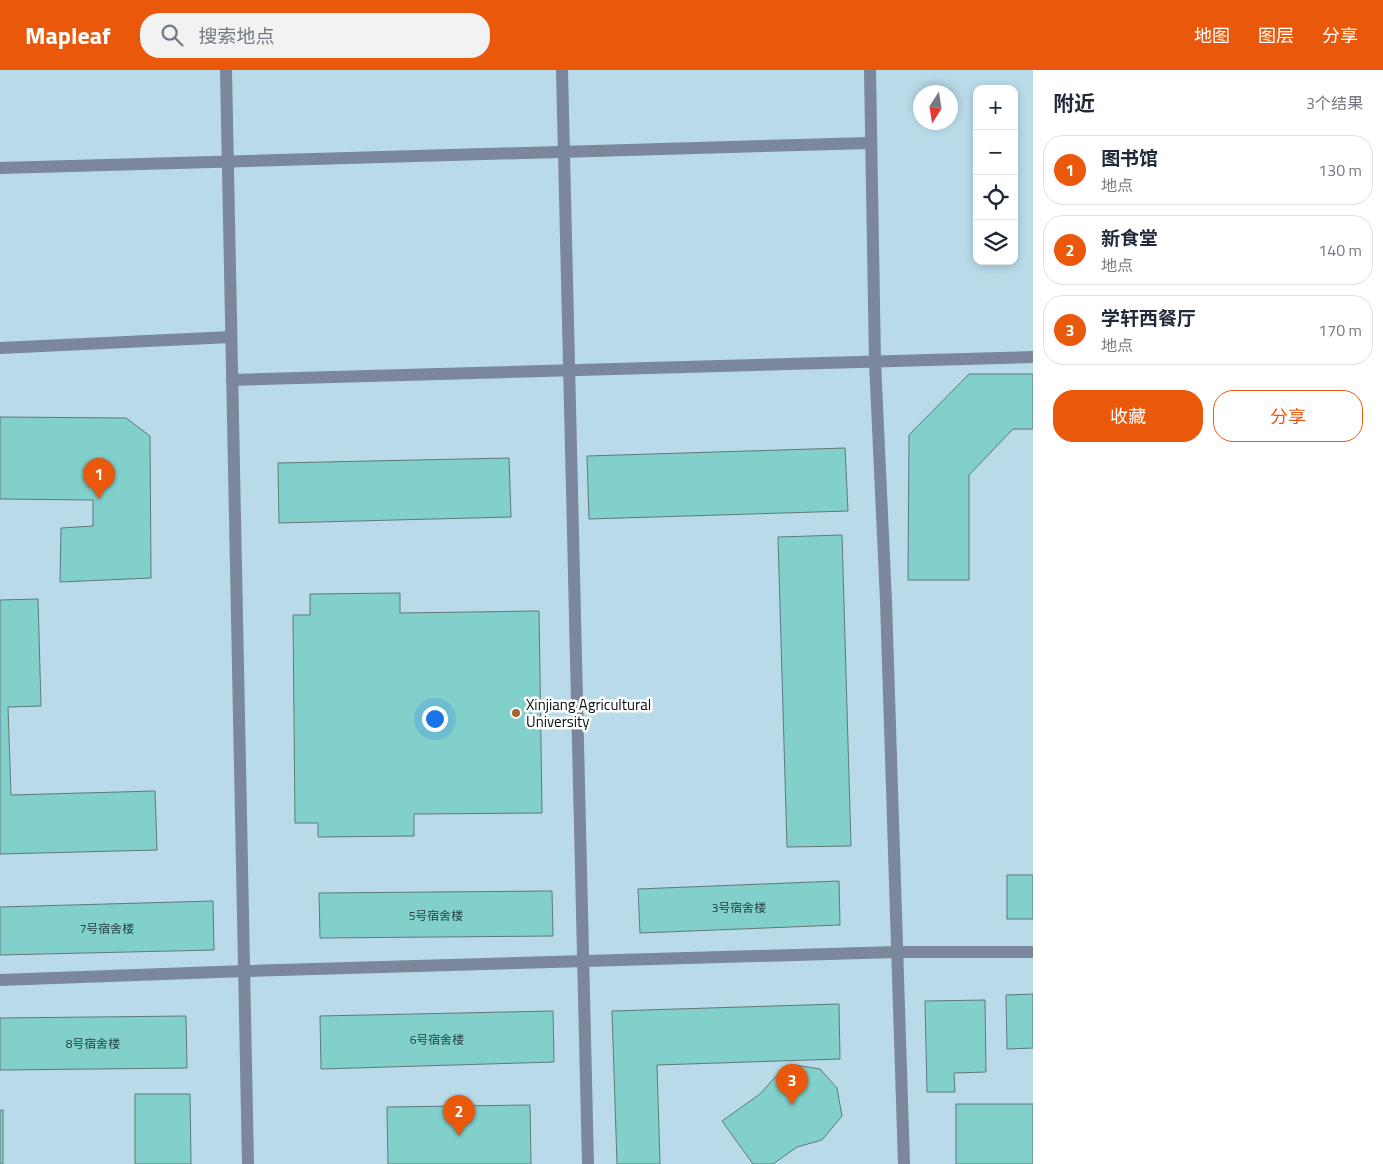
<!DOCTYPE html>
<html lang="zh">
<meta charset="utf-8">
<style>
body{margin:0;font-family:"Titillium Web","Noto Sans SC",sans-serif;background:#f2f2f3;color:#1f2937}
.controls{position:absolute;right:15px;top:15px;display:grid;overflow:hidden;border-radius:10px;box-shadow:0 2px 8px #0003}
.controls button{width:45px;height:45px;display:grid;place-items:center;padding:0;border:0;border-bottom:1px solid #e0e1e3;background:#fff;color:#1f2937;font:25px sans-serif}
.compass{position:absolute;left:913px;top:15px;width:45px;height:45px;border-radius:50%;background:#fff;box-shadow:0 2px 8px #0003;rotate:192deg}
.you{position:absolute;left:434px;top:648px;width:18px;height:18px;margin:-12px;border:4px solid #fff;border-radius:50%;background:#1a73e8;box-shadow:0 0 0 8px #1a73e833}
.badge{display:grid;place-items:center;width:32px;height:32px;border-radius:50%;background:#ea580c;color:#fff;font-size:16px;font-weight:700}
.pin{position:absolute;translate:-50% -41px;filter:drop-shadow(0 1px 2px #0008)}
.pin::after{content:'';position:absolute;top:26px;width:18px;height:15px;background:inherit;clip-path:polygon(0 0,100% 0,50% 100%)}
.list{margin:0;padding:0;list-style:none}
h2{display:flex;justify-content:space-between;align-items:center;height:65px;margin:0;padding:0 20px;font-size:21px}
h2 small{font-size:16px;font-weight:400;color:#747a83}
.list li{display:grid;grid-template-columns:32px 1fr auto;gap:15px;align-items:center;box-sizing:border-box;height:70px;margin:0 10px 10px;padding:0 10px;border:1px solid #e0e1e3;border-radius:20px}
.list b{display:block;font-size:19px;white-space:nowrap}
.list p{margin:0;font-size:16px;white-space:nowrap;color:#747a83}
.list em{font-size:16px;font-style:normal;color:#747a83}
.actions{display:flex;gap:10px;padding:15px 20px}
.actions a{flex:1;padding:11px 0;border:1px solid #ea580c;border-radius:20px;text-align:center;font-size:18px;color:#ea580c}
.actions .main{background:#ea580c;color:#fff}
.icon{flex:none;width:28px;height:28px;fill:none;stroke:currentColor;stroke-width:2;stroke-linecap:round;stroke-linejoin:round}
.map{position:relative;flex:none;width:1033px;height:1094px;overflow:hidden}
header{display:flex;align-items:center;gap:30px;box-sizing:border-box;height:70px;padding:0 25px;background:#ea580c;color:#fff}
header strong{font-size:24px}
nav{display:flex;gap:28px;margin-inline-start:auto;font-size:18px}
.search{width:350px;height:45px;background:#f2f2f3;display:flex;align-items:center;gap:12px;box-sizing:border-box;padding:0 18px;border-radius:20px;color:#747a83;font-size:19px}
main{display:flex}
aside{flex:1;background:#fff}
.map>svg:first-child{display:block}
</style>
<header>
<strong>Mapleaf</strong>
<div class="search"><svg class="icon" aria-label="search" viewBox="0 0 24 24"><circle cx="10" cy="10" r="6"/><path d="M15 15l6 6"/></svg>搜索地点</div>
<nav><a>地图</a><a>图层</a><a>分享</a></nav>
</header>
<main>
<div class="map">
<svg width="1033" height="1094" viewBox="0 0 1033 1094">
<rect width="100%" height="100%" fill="#cce4ef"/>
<path fill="#b9dae8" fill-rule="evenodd" d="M 0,0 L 1033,0 L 1033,1094 L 0,1094 ZM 977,19 L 1014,19 L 1014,191 L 977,191 ZM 921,22 L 951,22 L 951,52 L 921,52 Z"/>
<g fill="#81d0cc" stroke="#607978">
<path d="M 969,304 L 1033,304 L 1033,359 L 1013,359 L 969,405 L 969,510 L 908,510 L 909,365 Z"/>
<path d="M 0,347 L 126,348 L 150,366 L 151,508 L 60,512 L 61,458 L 93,456 L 93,430 L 0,429 Z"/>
<path d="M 845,378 L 848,441 L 589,449 L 587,386 Z"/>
<path d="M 509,388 L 511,447 L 279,453 L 278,393 Z"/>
<path d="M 842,465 L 851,776 L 787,777 L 778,467 Z"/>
<path d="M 400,523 L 400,543 L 539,541 L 542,743 L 414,744 L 414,766 L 318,767 L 318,753 L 295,753 L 293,545 L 310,545 L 310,524 Z"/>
<path d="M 38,529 L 41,636 L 8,637 L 11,725 L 155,721 L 157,780 L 0,784 L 0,530 Z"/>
<rect x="1007" y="805" width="26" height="44"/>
<path d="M 839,811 L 840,855 L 640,863 L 638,819 Z"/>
<path d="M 552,821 L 553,866 L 320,868 L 319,823 Z"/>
<path d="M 213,831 L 214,880 L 0,885 L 0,837 Z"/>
<path d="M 1033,924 L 1033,978 L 1007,979 L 1006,925 Z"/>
<path d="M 985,930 L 986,1002 L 954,1003 L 955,1022 L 927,1022 L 925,931 Z"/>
<path d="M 839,934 L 840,989 L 657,995 L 660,1094 L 617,1094 L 612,941 Z"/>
<path d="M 553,941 L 554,992 L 321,999 L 320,946 Z"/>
<path d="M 186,946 L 187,998 L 0,1000 L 0,948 Z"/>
<path d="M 795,995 L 820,999 L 837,1018 L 842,1046 L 822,1070 L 797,1077 L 773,1094 L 753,1094 L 722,1051 L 760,1024 L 778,1004 Z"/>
<path d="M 135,1024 L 190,1024 L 191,1094 L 135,1094 Z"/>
<rect x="956" y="1034" width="77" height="60"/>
<path d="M 530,1035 L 531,1094 L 388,1094 L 387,1037 Z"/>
<rect x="0" y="1040" width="3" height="54"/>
</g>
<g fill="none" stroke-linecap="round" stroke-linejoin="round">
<g stroke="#7a879c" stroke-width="12">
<path d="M 226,0 L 248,1094"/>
<path d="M 562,0 L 588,1094"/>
<path d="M 870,0 L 875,292 L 886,531 L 904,1094"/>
<path d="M 0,98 L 870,73"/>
<path d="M 0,278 L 231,267"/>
<path d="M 232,310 L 1033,287"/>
<path d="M 0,910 L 245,901 L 896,882 L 1033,882"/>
</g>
</g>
<circle fill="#a66331" stroke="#fff" stroke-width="2" cx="516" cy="643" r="5"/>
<g text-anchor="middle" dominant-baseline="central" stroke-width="5" stroke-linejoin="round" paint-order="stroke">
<g font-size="12" fill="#263f41">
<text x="739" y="837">3号宿舍楼</text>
<text x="436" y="845">5号宿舍楼</text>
<text x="107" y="858">7号宿舍楼</text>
<text x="437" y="969">6号宿舍楼</text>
<text x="93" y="973">8号宿舍楼</text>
</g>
<g font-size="15" fill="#070f13" stroke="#fff" text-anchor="start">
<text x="526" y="634">Xinjiang Agricultural<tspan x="526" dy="17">University</tspan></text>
</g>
</g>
</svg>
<div class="controls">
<button>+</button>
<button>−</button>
<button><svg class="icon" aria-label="locate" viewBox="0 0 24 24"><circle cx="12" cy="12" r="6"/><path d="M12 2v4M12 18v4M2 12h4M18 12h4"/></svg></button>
<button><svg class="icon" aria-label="layers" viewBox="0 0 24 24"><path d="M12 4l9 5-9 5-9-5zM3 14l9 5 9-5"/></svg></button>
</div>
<svg class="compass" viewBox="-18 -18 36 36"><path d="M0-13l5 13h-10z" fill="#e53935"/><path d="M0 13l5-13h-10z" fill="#747a83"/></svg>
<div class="you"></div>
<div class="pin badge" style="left:99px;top:429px">1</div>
<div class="pin badge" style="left:459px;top:1066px">2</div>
<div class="pin badge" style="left:792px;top:1035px">3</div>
</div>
<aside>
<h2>附近<small>3个结果</small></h2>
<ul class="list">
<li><span class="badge">1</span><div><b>图书馆</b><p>地点</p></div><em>130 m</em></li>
<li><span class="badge">2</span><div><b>新食堂</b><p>地点</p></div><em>140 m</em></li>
<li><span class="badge">3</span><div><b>学轩西餐厅</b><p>地点</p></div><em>170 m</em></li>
</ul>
<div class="actions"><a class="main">收藏</a><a>分享</a></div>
</aside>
</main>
